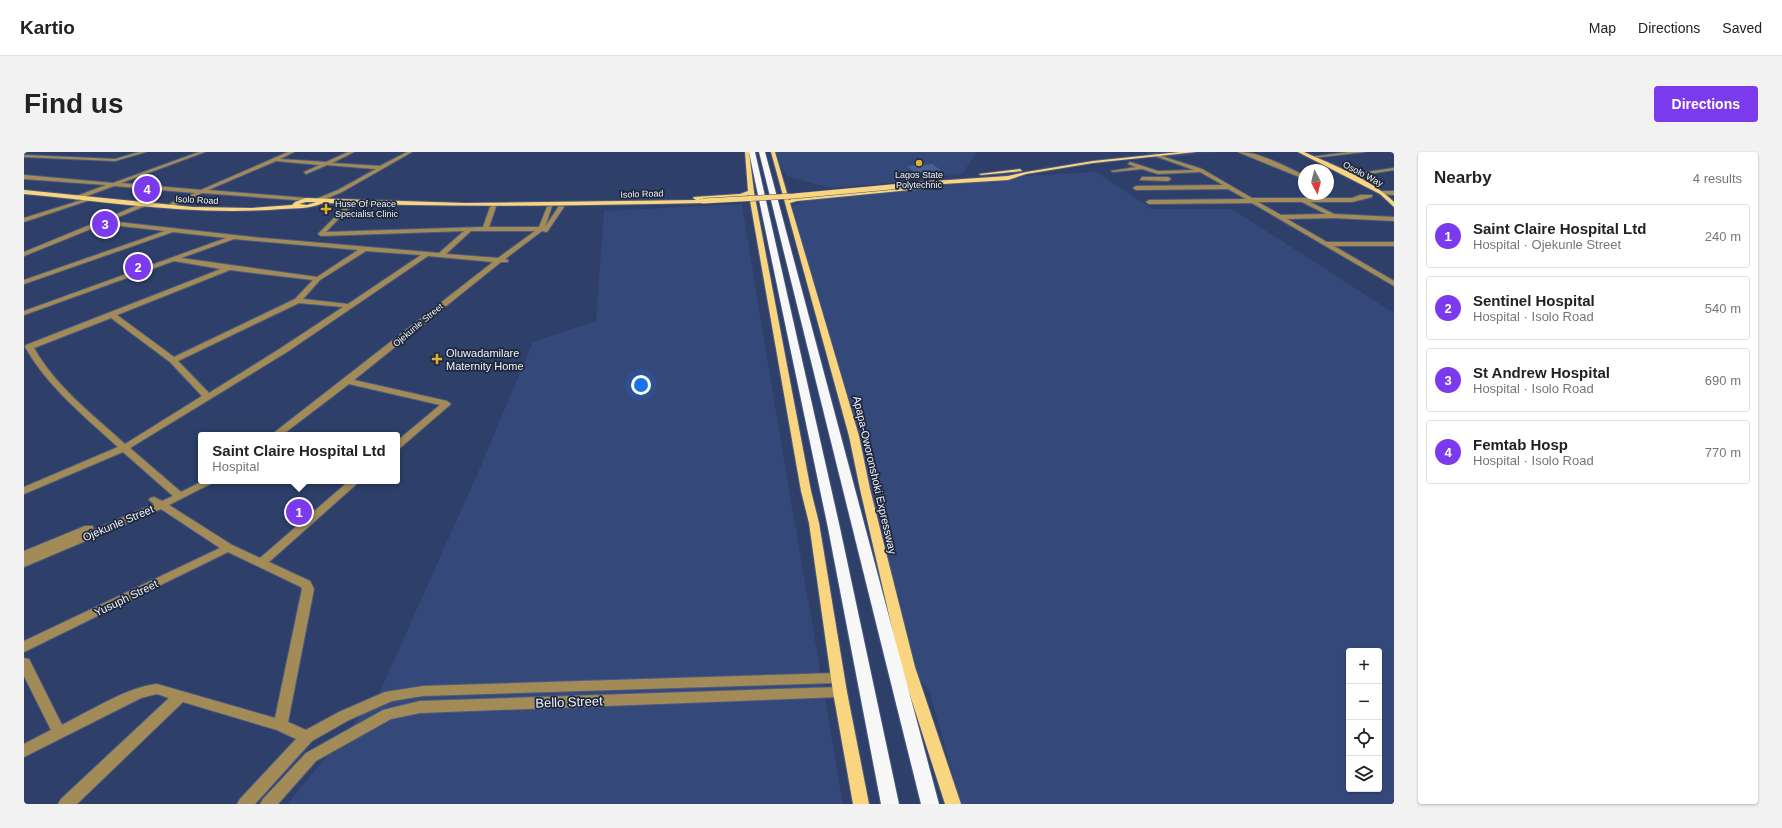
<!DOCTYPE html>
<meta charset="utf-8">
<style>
body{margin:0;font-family:Helvetica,sans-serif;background:#f2f2f2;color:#222}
.controls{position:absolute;right:12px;bottom:12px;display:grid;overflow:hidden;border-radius:4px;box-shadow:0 1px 3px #0004}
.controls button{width:36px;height:36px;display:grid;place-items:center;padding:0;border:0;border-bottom:1px solid #e0e0e0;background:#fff;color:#222;font:20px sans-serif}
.compass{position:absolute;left:1274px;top:12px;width:36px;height:36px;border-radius:50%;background:#fff;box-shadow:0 1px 3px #0004;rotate:173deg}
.you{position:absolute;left:617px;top:233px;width:14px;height:14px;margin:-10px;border:3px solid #fff;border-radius:50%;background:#1a73e8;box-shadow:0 0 0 6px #1a73e833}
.badge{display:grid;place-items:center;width:26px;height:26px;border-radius:50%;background:#7c3aed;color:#fff;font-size:13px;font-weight:700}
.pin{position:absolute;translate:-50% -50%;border:2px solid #fff;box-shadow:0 1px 4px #0006}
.popup{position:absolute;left:174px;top:280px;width:202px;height:52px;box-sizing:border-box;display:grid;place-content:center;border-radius:4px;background:#fff;filter:drop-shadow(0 1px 3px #0005);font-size:13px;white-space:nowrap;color:#767676}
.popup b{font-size:15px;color:#222}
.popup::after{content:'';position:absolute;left:50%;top:100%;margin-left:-8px;border:8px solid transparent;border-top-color:#fff}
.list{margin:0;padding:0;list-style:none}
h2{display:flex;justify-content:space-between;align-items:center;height:52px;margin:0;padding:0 16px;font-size:17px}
h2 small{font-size:13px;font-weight:400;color:#767676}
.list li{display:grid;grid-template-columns:26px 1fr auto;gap:12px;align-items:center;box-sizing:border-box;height:64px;margin:0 8px 8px;padding:0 8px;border:1px solid #e0e0e0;border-radius:4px}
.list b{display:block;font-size:15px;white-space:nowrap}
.list p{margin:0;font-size:13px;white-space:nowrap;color:#767676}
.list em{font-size:13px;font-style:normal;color:#767676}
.icon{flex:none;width:22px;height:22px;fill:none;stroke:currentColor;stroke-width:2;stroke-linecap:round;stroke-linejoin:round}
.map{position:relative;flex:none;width:1370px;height:652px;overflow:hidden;border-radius:4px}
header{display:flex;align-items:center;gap:24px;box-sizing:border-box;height:56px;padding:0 20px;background:#fff;border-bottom:1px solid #e0e0e0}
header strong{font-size:19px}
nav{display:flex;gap:22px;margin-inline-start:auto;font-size:14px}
.intro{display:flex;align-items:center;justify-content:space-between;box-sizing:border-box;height:96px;padding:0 24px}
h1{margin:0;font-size:28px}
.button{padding:10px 18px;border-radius:4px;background:#7c3aed;color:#fff;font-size:14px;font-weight:700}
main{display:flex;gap:24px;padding:0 24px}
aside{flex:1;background:#fff;border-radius:4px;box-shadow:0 1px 3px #0004}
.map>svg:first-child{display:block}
</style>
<header>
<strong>Kartio</strong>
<nav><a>Map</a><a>Directions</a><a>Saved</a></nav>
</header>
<div class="intro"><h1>Find us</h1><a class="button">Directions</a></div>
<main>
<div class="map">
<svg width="1370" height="652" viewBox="0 0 1370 652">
<rect width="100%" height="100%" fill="#2e3f69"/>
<g fill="#35487a" fill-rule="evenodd">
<path d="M 748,0 L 953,0 L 938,22 L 856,32 L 806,36 L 762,24 Z"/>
<path d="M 1121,0 L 1196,0 L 1131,7 Z"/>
<path d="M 1072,20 L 1128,57 L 1208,57 L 1370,161 L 1370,652 L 937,652 L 905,538 L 887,519 L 768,54 L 787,47 L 948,31 L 1002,24 ZM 1325,499 L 1355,499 L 1355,637 L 1325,637 Z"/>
<path d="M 718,52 L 749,243 L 819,652 L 263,652 L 355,542 L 456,316 L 509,190 L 572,169 L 580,59 Z"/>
</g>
<path fill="#485e94" d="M 909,12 L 917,19 L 891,21 L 883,14 Z"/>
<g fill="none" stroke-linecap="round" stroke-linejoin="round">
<g stroke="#4d5c81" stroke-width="2">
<g id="minor">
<path d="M 115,0 L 122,0 L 91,9 L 0,5 L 0,3 L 91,7 Z"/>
<path d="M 175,0 L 181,0 L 97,31 L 177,38 L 264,0 L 270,0 L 256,7 L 302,10 L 324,0 L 330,0 L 308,11 L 356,14 L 383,0 L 388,0 L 318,40 L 294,50 L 292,49 L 292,47 L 314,38 L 352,17 L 303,13 L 282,22 L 280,20 L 296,13 L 252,9 L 184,38 L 282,46 L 284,47 L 284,49 L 178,41 L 149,54 L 146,52 L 147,51 L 171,41 L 90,34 L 52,48 L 49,46 L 50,45 L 82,33 L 0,27 L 0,23 L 89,31 Z"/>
<path d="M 1214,0 C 1236,0 1260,14 1280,23 L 1280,27 Z"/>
<path d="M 1325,0 L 1341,0 L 1288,6 L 1286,5 Z"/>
<path d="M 1131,2 L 1178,17 L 1228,46 L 1328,46 L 1336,43 L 1348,43 L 1348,45 L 1328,50 L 1286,50 L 1310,62 L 1370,65 L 1370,69 L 1310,66 L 1263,67 L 1303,90 L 1370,90 L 1370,94 L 1310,94 L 1370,129 L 1370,134 L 1228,51 L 1125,52 L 1122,50 L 1125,48 L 1222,47 L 1204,37 L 1112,38 L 1109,36 L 1112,34 L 1199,33 L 1176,20 L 1134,22 L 1118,17 L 1089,20 L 1087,19 L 1112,15 L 1104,12 L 1106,10 L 1134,19 L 1170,18 L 1131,4 ZM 1234,50 L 1278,50 L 1302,62 L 1257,63 Z"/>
<path d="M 1370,16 L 1370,18 L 1325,25 L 1322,23 Z"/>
<path d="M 1118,25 L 1144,25 L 1147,27 L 1144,29 L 1116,28 Z"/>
<path d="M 1358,39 L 1370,39 L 1370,43 L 1356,42 L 1355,41 Z"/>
<path d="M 61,47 L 66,48 L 0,70 L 0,66 Z"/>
<path d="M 119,51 L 122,53 L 121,54 L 85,69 L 228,85 L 415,101 L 440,79 L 297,84 L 294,82 L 323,53 L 326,55 L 325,56 L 302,80 L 459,75 L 466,55 L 469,53 L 472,55 L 465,75 L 515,75 L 523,55 L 528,54 L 521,75 L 535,54 L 540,55 L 523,80 L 518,79 L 481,107 L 484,108 L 484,110 L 477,110 L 330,228 L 423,249 L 427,252 L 376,296 L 373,297 L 373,289 L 416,253 L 325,232 L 258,283 L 247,283 L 469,110 L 404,104 L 263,200 L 106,296 L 157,340 L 179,329 L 192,329 L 145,353 L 208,393 L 236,406 L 325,329 L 336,329 L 245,410 L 286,429 L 290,437 L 264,570 L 282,578 L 315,560 L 361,540 L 399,534 L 813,521 L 818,522 L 820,526 L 818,530 L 813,531 L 399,544 L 368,549 L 325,568 L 288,589 L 231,652 L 213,652 L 216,647 L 272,587 L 253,578 L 159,550 L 53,652 L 34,652 L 37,647 L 145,546 L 133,542 L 117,546 L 0,605 L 0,592 L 27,578 L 0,524 L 0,506 L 5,507 L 38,573 C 66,559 103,535 133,532 L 251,566 L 278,437 L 277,435 L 204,400 L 0,500 L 0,489 L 196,396 L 137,357 L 0,415 L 0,399 L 61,374 L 69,374 L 69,378 L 130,352 L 125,348 L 126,346 L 130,345 L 138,349 L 149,344 L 99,300 L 0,342 L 0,335 L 94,295 C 60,264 24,235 1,195 L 2,193 L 197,117 L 150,109 L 0,163 L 0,159 L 202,86 L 149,80 L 0,132 L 0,128 L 141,79 L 79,72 L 0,104 L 0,100 ZM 447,79 L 511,79 L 474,106 L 422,102 ZM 210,87 L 334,98 L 293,125 L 157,106 ZM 342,99 L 397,103 L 324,152 L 279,147 L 296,128 ZM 206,118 L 289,128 L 271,147 L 150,205 L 93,163 ZM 275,151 L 319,155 L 257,196 L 185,241 L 154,209 ZM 87,166 L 146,210 L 178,244 L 101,292 C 68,262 32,235 10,196 Z"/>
<path d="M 816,535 L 821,536 L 823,540 L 821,544 L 816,545 L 396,561 L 367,567 L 292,609 L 254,652 L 236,652 L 239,647 L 282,601 L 359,558 L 396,549 Z"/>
</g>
</g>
<g stroke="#4d5c81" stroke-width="2">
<g id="major">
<path d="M 721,0 L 725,0 L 730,40 L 787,339 L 795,371 L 823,540 L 845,652 L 829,652 L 809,540 L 785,371 L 777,339 L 725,43 L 717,46 L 675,47 L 681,48 L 681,50 L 679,51 C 552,54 426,55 299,51 C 286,57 273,56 258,57 C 172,64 85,50 0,42 L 0,38 L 169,55 L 227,56 L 268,53 L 271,50 L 282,46 L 441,51 L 672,48 L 669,46 L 670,45 L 716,42 L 724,39 ZM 282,50 L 292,50 L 283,53 L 275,52 Z"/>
<path d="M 747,0 L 751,0 L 765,48 L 772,45 L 909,32 L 907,31 L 910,29 L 984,24 L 1002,20 L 1069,9 L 1156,0 L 1172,0 L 1069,11 L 1002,22 L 984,28 L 919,32 L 917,35 L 773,49 L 766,51 L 835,284 L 846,337 L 891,515 L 937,652 L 921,652 L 877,515 L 836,337 L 825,284 Z"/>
<path d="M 1274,0 L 1280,0 C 1309,13 1347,27 1370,50 L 1370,55 L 1356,42 Z"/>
<path d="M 996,17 L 998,19 L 957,23 L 955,22 Z"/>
</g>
</g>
<g stroke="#4d5c81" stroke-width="2">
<g id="highway">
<path d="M 725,0 L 731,0 L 816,376 L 875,652 L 857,652 L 804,376 Z"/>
<path d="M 735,0 L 741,0 L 915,652 L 897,652 Z"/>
</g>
</g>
<use href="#minor" fill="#a28b57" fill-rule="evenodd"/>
<use href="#major" fill="#fad57f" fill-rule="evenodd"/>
<use href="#highway" fill="#f7f7f7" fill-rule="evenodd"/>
<g stroke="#4d5c81" stroke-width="6" stroke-linecap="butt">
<path id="major-bridge" d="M 679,49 L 770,44 L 910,31"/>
</g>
<use href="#major-bridge" stroke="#fad57f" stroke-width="5"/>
</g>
<g fill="#dfb034" stroke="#1f273a" stroke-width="1.5">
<circle cx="895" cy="11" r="4"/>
<path d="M300 51h4v4h4v4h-4v4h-4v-4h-4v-4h4z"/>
<path d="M411 201h4v4h4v4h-4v4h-4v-4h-4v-4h4z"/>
</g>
<g text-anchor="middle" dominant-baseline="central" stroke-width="3.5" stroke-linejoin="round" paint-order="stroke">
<g font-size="9" fill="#eef3fd" stroke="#1f273a">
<text transform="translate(1339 22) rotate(28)">Osolo Way</text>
<text transform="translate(618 42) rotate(-2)">Isolo Road</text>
<text transform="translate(173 48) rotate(3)">Isolo Road</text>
<text transform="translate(394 173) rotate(-40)">Ojekunle Street</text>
</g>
<g font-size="9" fill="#eef3fd" stroke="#1f273a">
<text x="895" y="23">Lagos State<tspan x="895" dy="10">Polytechnic</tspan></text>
<text x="311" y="52" text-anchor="start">Huse Of Peace<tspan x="311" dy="10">Specialist Clinic</tspan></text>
</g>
<g font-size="11" fill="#eef3fd" stroke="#1f273a" text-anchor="start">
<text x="422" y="201">Oluwadamilare<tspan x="422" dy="13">Maternity Home</tspan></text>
</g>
<g font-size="11" fill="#eef3fd" stroke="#1f273a">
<text transform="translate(851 323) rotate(77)">Apapa-Oworonshoki Expressway</text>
<text transform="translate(94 371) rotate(-23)">Ojekunle Street</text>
<text transform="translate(102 446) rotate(-26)">Yusuph Street</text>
</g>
<g font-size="13" fill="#eef3fd" stroke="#1f273a">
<text transform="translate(545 550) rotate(-2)">Bello Street</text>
</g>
</g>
</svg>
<div class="controls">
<button>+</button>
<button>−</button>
<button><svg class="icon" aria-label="locate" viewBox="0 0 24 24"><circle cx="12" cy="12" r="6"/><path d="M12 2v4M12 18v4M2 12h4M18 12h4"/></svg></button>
<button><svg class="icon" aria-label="layers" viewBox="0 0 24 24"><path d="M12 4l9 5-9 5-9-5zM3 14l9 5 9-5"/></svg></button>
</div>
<svg class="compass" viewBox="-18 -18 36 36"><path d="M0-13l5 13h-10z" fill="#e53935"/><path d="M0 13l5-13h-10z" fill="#767676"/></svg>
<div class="you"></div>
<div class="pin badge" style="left:275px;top:360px">1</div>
<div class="popup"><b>Saint Claire Hospital Ltd</b>Hospital</div>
<div class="pin badge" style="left:114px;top:115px">2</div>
<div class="pin badge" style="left:81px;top:72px">3</div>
<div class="pin badge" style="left:123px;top:37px">4</div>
</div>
<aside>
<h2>Nearby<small>4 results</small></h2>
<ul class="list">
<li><span class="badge">1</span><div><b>Saint Claire Hospital Ltd</b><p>Hospital · Ojekunle Street</p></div><em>240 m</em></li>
<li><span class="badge">2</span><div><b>Sentinel Hospital</b><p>Hospital · Isolo Road</p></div><em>540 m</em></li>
<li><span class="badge">3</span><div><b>St Andrew Hospital</b><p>Hospital · Isolo Road</p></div><em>690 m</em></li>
<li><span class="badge">4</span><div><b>Femtab Hosp</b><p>Hospital · Isolo Road</p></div><em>770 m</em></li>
</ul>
</aside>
</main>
